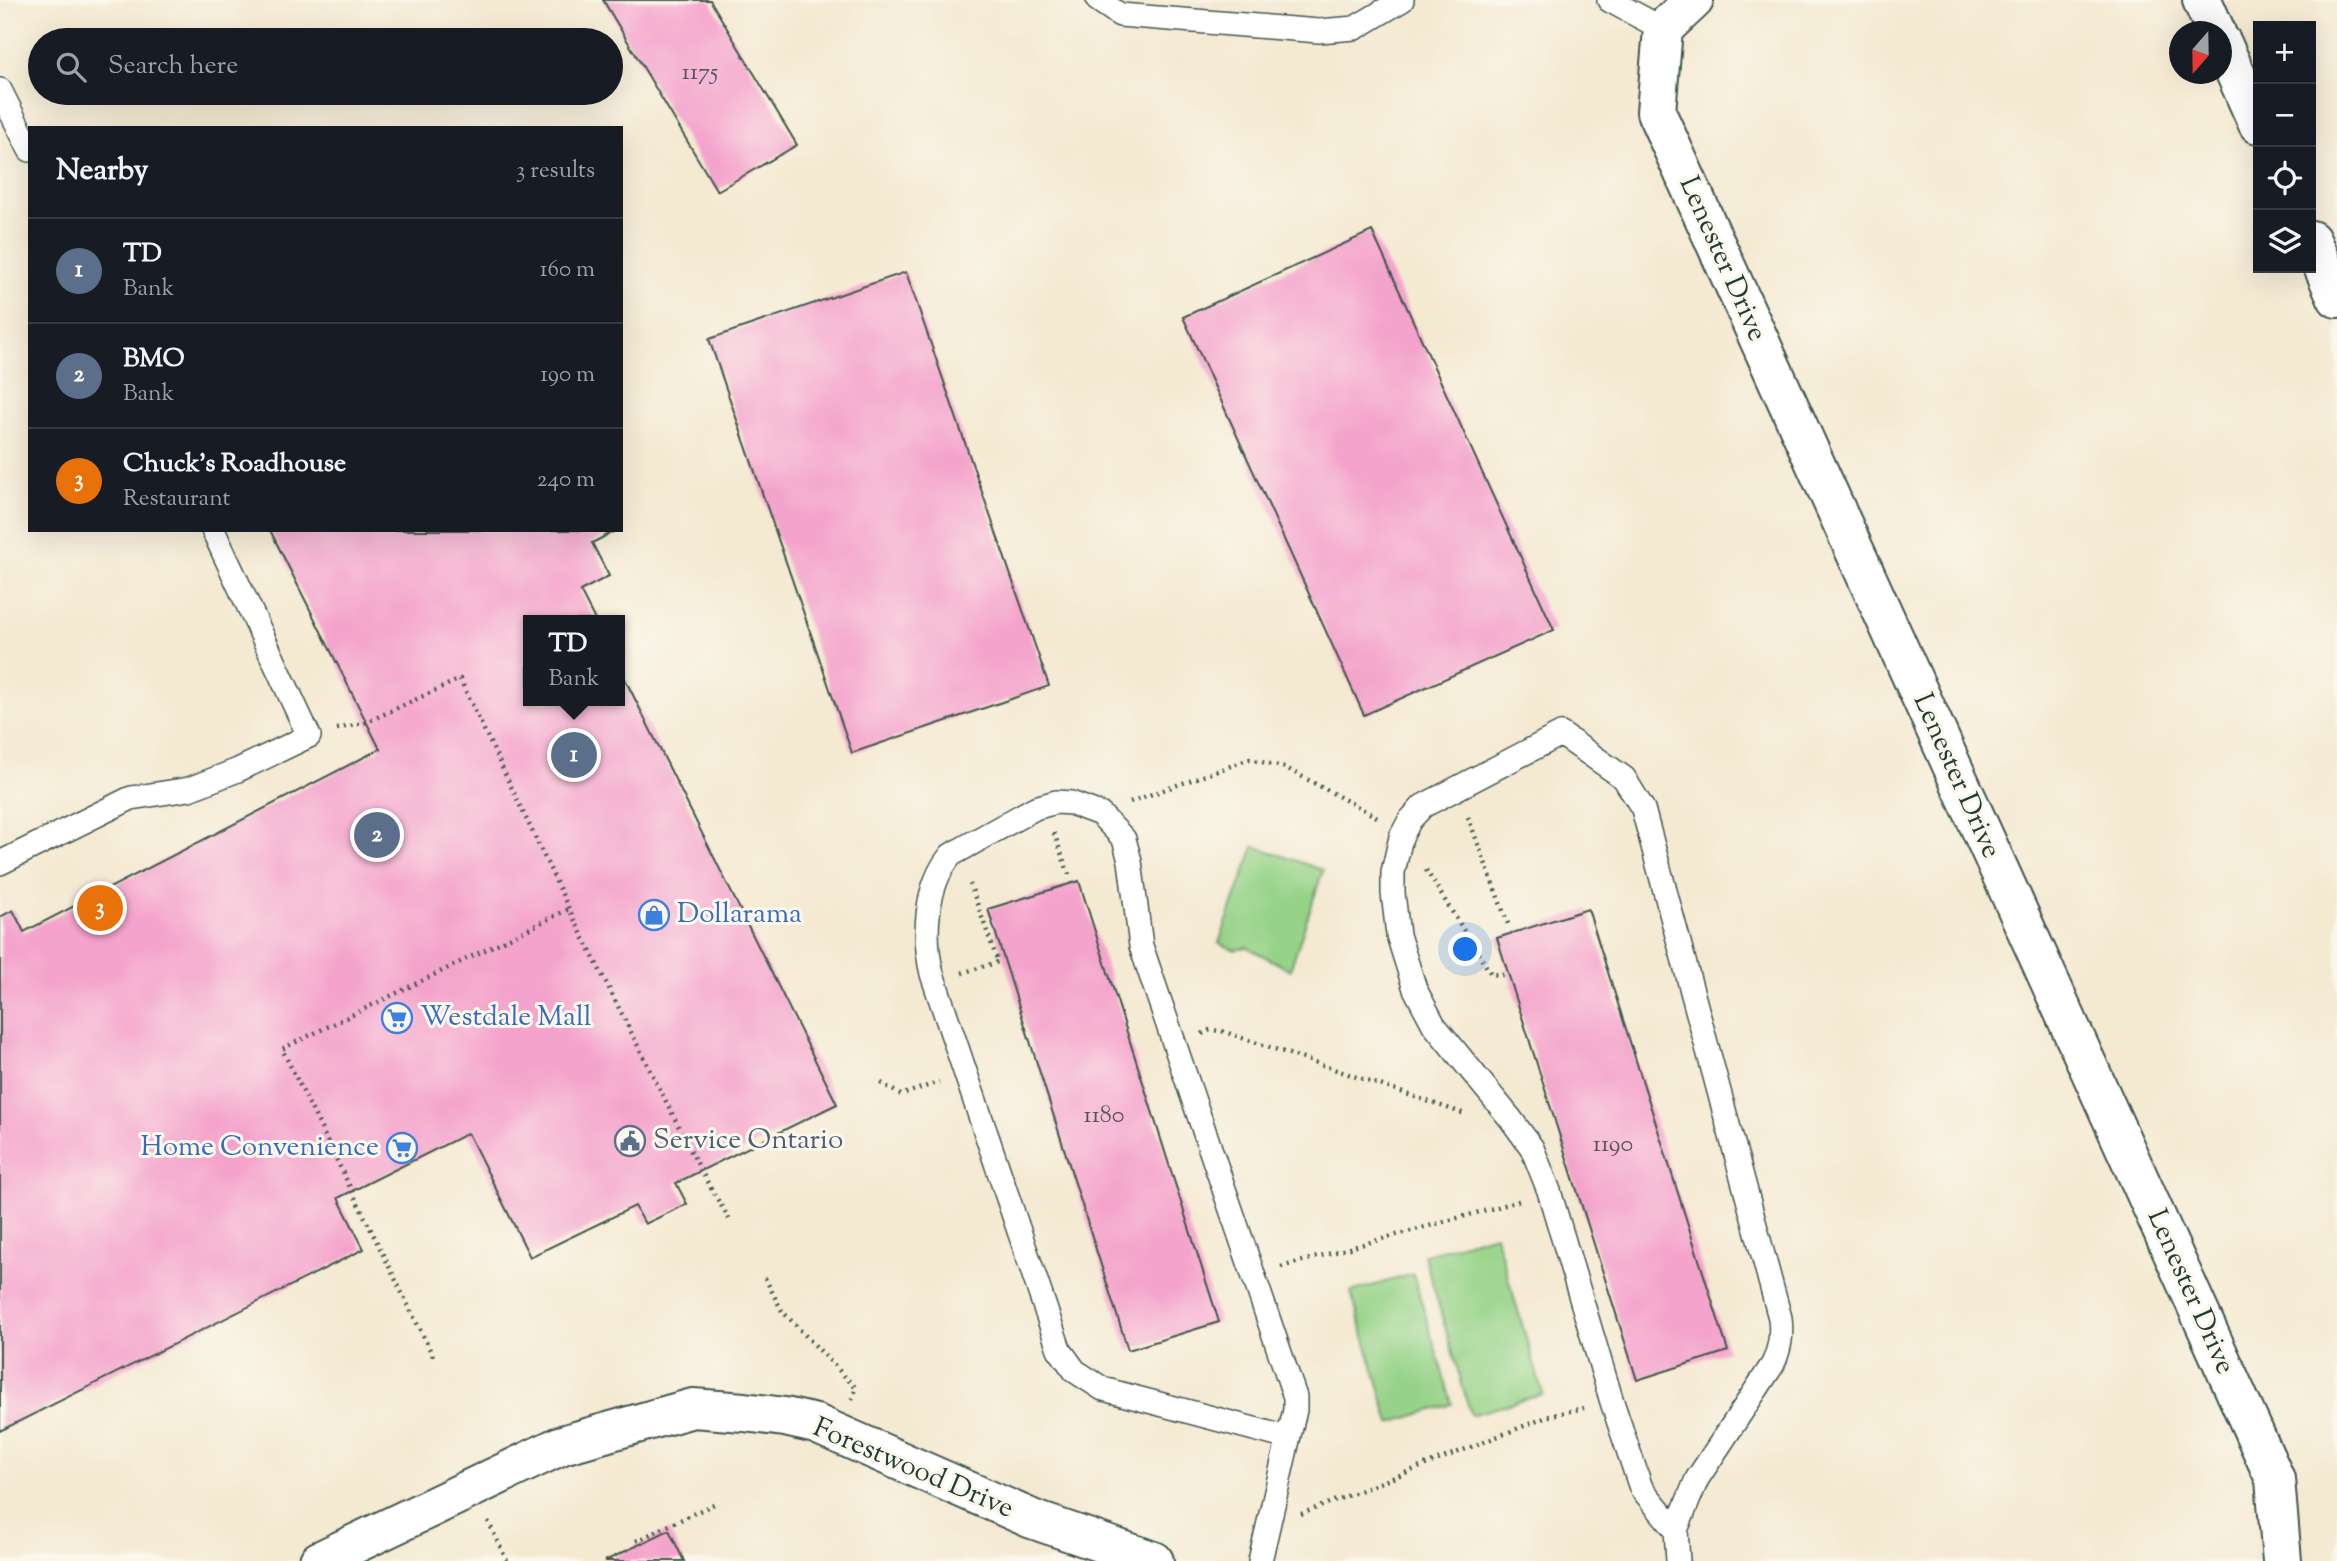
<!DOCTYPE html>
<meta charset="utf-8">
<style>
body{margin:0;font-family:"Sorts Mill Goudy",serif;background:#242831;color:#f1f3f6}
.controls{position:absolute;right:21px;top:21px;display:grid;overflow:hidden;border-radius:0px;box-shadow:0 7px 28px #0002}
.controls button{width:63px;height:63px;display:grid;place-items:center;padding:0;border:0;border-bottom:2px solid #363941;background:#171b24;color:#f1f3f6;font:35px sans-serif}
.compass{position:absolute;left:2169px;top:21px;width:63px;height:63px;border-radius:50%;background:#171b24;box-shadow:0 7px 28px #0002;rotate:200deg}
.you{position:absolute;left:1466px;top:950px;width:24px;height:24px;margin:-18px;border:5px solid #fff;border-radius:50%;background:#1a73e8;box-shadow:0 0 0 10px #1a73e833}
.badge{display:grid;place-items:center;width:46px;height:46px;border-radius:50%;background:#d93025;color:#fff;font-size:23px;font-weight:700}
.pin{position:absolute;translate:-50% -50%;border:4px solid #fff;box-shadow:0 2px 7px #0006}
.popup{position:absolute;left:523px;top:615px;width:102px;height:91px;box-sizing:border-box;display:grid;place-content:center;border-radius:0px;background:#171b24;filter:drop-shadow(0 2px 5px #0005);font-size:23px;white-space:nowrap;color:#9ea1a6}
.popup b{font-size:26px;color:#f1f3f6}
.popup::after{content:'';position:absolute;left:50%;top:100%;margin-left:-14px;border:14px solid transparent;border-top-color:#171b24}
.list{margin:0;padding:0;list-style:none}
h2{display:flex;justify-content:space-between;align-items:center;height:91px;margin:0;padding:0 28px;font-size:30px}
h2 small{font-size:23px;font-weight:400;color:#9ea1a6}
.list li{display:grid;grid-template-columns:46px 1fr auto;gap:21px;align-items:center;box-sizing:border-box;height:105px;padding:0 28px;border-top:2px solid #363941}
.list b{display:block;font-size:26px;white-space:nowrap}
.list p{margin:0;font-size:23px;white-space:nowrap;color:#9ea1a6}
.list em{font-size:23px;font-style:normal;color:#9ea1a6}
.icon{flex:none;width:38px;height:38px;fill:none;stroke:currentColor;stroke-width:2;stroke-linecap:round;stroke-linejoin:round}
.map{position:relative;flex:none;width:2337px;height:1561px;overflow:hidden}
.search{position:absolute;background:#171b24;box-shadow:0 7px 28px #0002;left:28px;top:28px;width:595px;height:77px;display:flex;align-items:center;gap:18px;box-sizing:border-box;padding:0 24px;border-radius:38px;color:#9ea1a6;font-size:26px}
.panel{position:absolute;background:#171b24;box-shadow:0 7px 28px #0002;left:28px;top:126px;width:595px;height:406px;border-radius:0px}
.map>svg:first-child{display:block}
</style>
<div class="map">
<svg width="2337" height="1561" viewBox="0 0 2337 1561">
<rect width="100%" height="100%" fill="#fbf7ec"/>
<filter id="ink" filterUnits="userSpaceOnUse"><feTurbulence type="fractalNoise" baseFrequency=".0143" numOctaves="2"/><feDisplacementMap in="SourceGraphic" scale="14" xChannelSelector="R" yChannelSelector="G"/><feConvolveMatrix kernelMatrix="1 2 1 2 8 2 1 2 1" color-interpolation-filters="sRGB"/></filter>
<filter id="wash" filterUnits="userSpaceOnUse"><feTurbulence type="fractalNoise" baseFrequency=".00686" numOctaves="4" result="noise"/><feDisplacementMap in="SourceGraphic" scale="28" xChannelSelector="R" yChannelSelector="G"/><feGaussianBlur stdDeviation="1.57" result="paint"/><feColorMatrix in="noise" values="0 0 0 0 0 0 0 0 0 0 0 0 0 0 0 0 0 1.4 0 .05"/><feComposite in="paint" operator="in"/></filter>
<g filter="url(#wash)">
<rect width="100%" height="100%" fill="#f4e9d1"/>
<g fill="#96d388" stroke="#5a885e" stroke-width="2">
<path d="M 1254,846 L 1323,870 L 1290,970 L 1247,947 L 1235,950 L 1219,943 Z"/>
<path d="M 1495,1234 L 1543,1394 L 1471,1415 L 1424,1255 Z"/>
<path d="M 1413,1274 L 1452,1404 L 1390,1423 L 1351,1292 Z"/>
</g>
<g id="blocks">
<g fill="#f4a4cc">
<path d="M 603,0 L 710,0 L 797,145 L 717,191 Z"/>
<path d="M 1372,231 L 1554,630 L 1364,715 L 1183,317 Z"/>
<path d="M 906,272 L 1049,686 L 852,753 L 709,339 Z"/>
<path d="M 270,530 L 617,530 L 592,543 L 609,576 L 580,591 L 595,620 L 528,620 L 528,701 L 620,701 L 620,669 L 837,1104 L 676,1183 L 687,1204 L 645,1224 L 635,1206 L 530,1257 L 468,1133 L 338,1198 L 364,1249 L 0,1431 L 0,917 L 13,910 L 24,932 L 380,749 Z"/>
<path d="M 1079,881 L 1219,1322 L 1128,1350 L 988,909 Z"/>
<path d="M 1588,909 L 1728,1351 L 1637,1380 L 1497,938 Z"/>
<path d="M 669,1530 L 684,1561 L 605,1561 Z"/>
</g>
</g>
</g>
<g filter="url(#ink)">
<use href="#blocks" fill-opacity="0" stroke="#3f574c" stroke-width="2"/>
<g fill="none" stroke-linecap="round" stroke-linejoin="round">
<g stroke="#3f574c" stroke-width="26">
<g id="service">
<path d="M 1098,0 L 1120,15 L 1319,31 L 1355,28 L 1402,0"/>
<path d="M 1609,0 L 1663,29"/>
<path d="M 0,90 L 30,150"/>
<path d="M 0,863 L 131,798 L 189,789 L 238,770 L 309,736 L 213,530"/>
<path d="M 1676,1530 L 1641,1488 L 1612,1402 L 1549,1191 L 1532,1148 L 1510,1118 L 1434,1025 L 1415,989 L 1398,935 L 1393,893 L 1393,872 L 1401,837 L 1410,820 L 1423,806 L 1561,734 L 1624,778 L 1643,809 L 1780,1318 C 1782,1336 1780,1348 1773,1364 L 1697,1479 L 1676,1530 L 1678,1561"/>
<path d="M 1260,1561 L 1295,1410 L 1295,1397 L 1141,946 L 1130,861 L 1124,839 L 1100,814 L 1071,803 L 1056,802 L 1035,808 L 951,855 C 925,886 923,936 932,974 L 1059,1349 L 1075,1371 L 1103,1389 L 1288,1438"/>
</g>
</g>
<g stroke="#3f574c" stroke-width="42">
<g id="minor">
<path d="M 1694,0 L 1663,29 L 1656,112 L 2275,1479 L 2282,1561"/>
<path d="M 2202,0 L 2216,32"/>
<path d="M 2222,43 L 2258,124"/>
<path d="M 2311,240 L 2337,298"/>
</g>
</g>
<g stroke="#3f574c" stroke-width="42">
<path id="tertiary" d="M 319,1561 L 562,1445 L 675,1413 L 693,1408 L 744,1412 L 785,1417 L 816,1424 L 1032,1519 L 1154,1561"/>
</g>
<g stroke="#3f574c" stroke-width="4.5" stroke-dasharray="2 5" stroke-linecap="butt">
<path d="M 337,729 L 367,722 L 460,679 L 569,909 L 701,1171 L 729,1219"/>
<path d="M 1130,802 L 1250,759 L 1286,768 L 1377,817"/>
<path d="M 1468,817 L 1508,924"/>
<path d="M 1054,833 L 1069,875"/>
<path d="M 1426,870 L 1491,974 L 1503,975"/>
<path d="M 962,973 L 998,962 L 970,884"/>
<path d="M 1202,1034 L 1210,1030 L 1222,1031 L 1465,1114"/>
<path d="M 881,1083 L 901,1095 L 939,1082"/>
<path d="M 1281,1267 L 1519,1201"/>
<path d="M 765,1278 L 782,1311 L 856,1388 L 852,1399"/>
<path d="M 433,1356 L 282,1049 L 569,909"/>
<path d="M 1301,1514 L 1552,1415 L 1584,1408"/>
<path d="M 488,1521 L 507,1561"/>
<path d="M 636,1541 L 716,1503"/>
</g>
<use href="#service" stroke="#fff" stroke-width="23"/>
<use href="#minor" stroke="#fff" stroke-width="38"/>
<use href="#tertiary" stroke="#fff" stroke-width="38"/>
</g>
</g>
<defs>
<g id="shop-ring" transform="scale(1.575)"><circle r="9.5" fill="#fbf7ec" stroke="#3f7fe0" stroke-width="1.5"/><path d="M-5-2.5h2.3a2.7 3.5 0 0 1 5.4 0H5L5.5 6h-11ZM-1.5-2.5h3a1.5 2.3 0 0 0-3 0Z" fill="#3f7fe0"/></g>
<g id="supermarket-ring" transform="scale(1.575)"><circle r="9.5" fill="#fbf7ec" stroke="#3f7fe0" stroke-width="1.5"/><path d="M-6-5.5h2.5l.6 2H6L4.5 2H-2.5L-4.4-4H-6ZM-1.5 3.2a1.3 1.3 0 1 0 .1 0ZM3 3.2a1.3 1.3 0 1 0 .1 0Z" fill="#3f7fe0"/></g>
<g id="civic-ring" transform="scale(1.575)"><circle r="9.5" fill="#fbf7ec" stroke="#5c6f8a" stroke-width="1.5"/><path d="M-.6-6.5H3V-4.5H.6V-3L4-1V1h2V6H-6V1h2V-1L-.6-3ZM-1.2 2.5V6h2.4V2.5Z" fill="#5c6f8a"/></g>
</defs>
<g fill-rule="evenodd">
<use href="#shop-ring" x="654" y="915"/>
<use href="#supermarket-ring" x="397" y="1018"/>
<use href="#civic-ring" x="630" y="1141"/>
<use href="#supermarket-ring" x="402" y="1148"/>
</g>
<g text-anchor="middle" dominant-baseline="central" stroke-width="6" stroke-linejoin="round" paint-order="stroke">
<g font-size="24" fill="#54575a">
<text x="700" y="73">1175</text>
<text x="1104" y="1116">1180</text>
<text x="1613" y="1145">1190</text>
</g>
<g font-size="28" fill="#1f3d34" stroke="#fbf7ec">
<text transform="translate(1722 259) rotate(66)">Lenester Drive</text>
<text transform="translate(1956 776) rotate(66)">Lenester Drive</text>
<text transform="translate(2190 1292) rotate(66)">Lenester Drive</text>
<text transform="translate(913 1469) rotate(23)">Forestwood Drive</text>
</g>
<g font-size="28" fill="#366cbe" stroke="#fbf7ec" text-anchor="start">
<text x="677" y="915">Dollarama</text>
<text x="420" y="1018">Westdale Mall</text>
<text x="379" y="1148" text-anchor="end">Home Convenience</text>
</g>
<g font-size="28" fill="#4e5e75" stroke="#fbf7ec" text-anchor="start">
<text x="653" y="1141">Service Ontario</text>
</g>
</g>
</svg>
<div class="controls">
<button>+</button>
<button>−</button>
<button><svg class="icon" aria-label="locate" viewBox="0 0 24 24"><circle cx="12" cy="12" r="6"/><path d="M12 2v4M12 18v4M2 12h4M18 12h4"/></svg></button>
<button><svg class="icon" aria-label="layers" viewBox="0 0 24 24"><path d="M12 4l9 5-9 5-9-5zM3 14l9 5 9-5"/></svg></button>
</div>
<svg class="compass" viewBox="-18 -18 36 36"><path d="M0-13l5 13h-10z" fill="#e53935"/><path d="M0 13l5-13h-10z" fill="#9ea1a6"/></svg>
<div class="you"></div>
<div class="pin badge" style="left:574px;top:755px;background:#5c6f8a">1</div>
<div class="popup"><b>TD</b>Bank</div>
<div class="pin badge" style="left:377px;top:835px;background:#5c6f8a">2</div>
<div class="pin badge" style="left:100px;top:908px;background:#e8710a">3</div>
<div class="search"><svg class="icon" aria-label="search" viewBox="0 0 24 24"><circle cx="10" cy="10" r="6"/><path d="M15 15l6 6"/></svg>Search here</div>
<section class="panel">
<h2>Nearby<small>3 results</small></h2>
<ul class="list">
<li><span class="badge" style="background:#5c6f8a">1</span><div><b>TD</b><p>Bank</p></div><em>160 m</em></li>
<li><span class="badge" style="background:#5c6f8a">2</span><div><b>BMO</b><p>Bank</p></div><em>190 m</em></li>
<li><span class="badge" style="background:#e8710a">3</span><div><b>Chuck's Roadhouse</b><p>Restaurant</p></div><em>240 m</em></li>
</ul>
</section>
</div>
